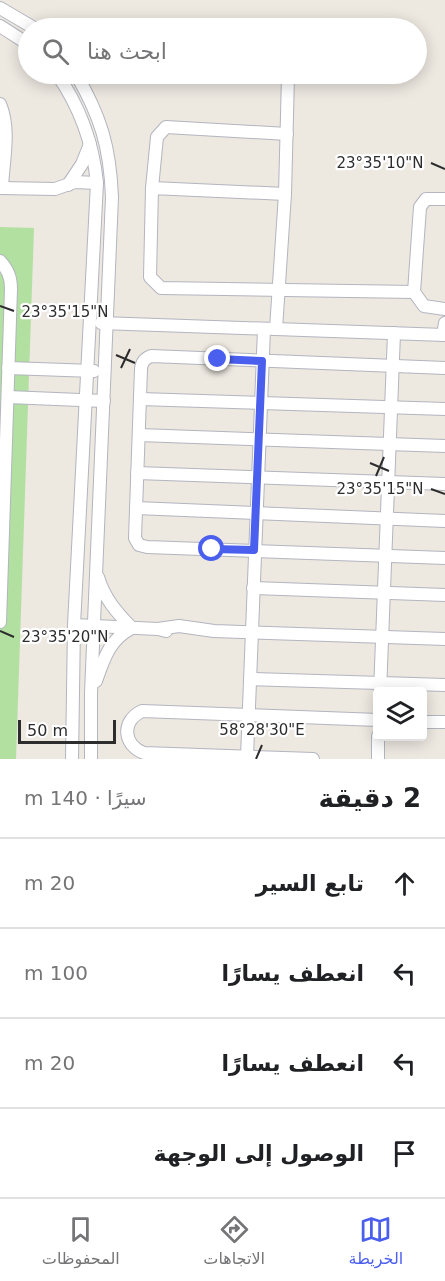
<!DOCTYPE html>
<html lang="ar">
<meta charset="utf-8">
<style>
body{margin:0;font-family:"DejaVu Sans","Noto Naskh Arabic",sans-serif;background:#f6f6f6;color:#202124;direction:rtl}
.controls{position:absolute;right:18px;bottom:18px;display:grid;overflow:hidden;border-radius:6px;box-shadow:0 3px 15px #0003}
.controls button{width:54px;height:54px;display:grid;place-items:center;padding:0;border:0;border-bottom:2px solid #e0e0e0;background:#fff;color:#202124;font:30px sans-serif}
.scale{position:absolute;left:18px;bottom:15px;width:98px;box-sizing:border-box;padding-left:6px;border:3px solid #2d2d2d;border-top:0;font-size:16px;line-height:21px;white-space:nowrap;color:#2d2d2d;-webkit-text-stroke:4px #fff;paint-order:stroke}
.stop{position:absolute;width:18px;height:18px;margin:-14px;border:4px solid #4b5fef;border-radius:50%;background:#fff}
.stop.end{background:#4b5fef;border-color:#fff;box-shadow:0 2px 6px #0008}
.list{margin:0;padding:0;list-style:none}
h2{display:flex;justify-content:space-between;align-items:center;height:78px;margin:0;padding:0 24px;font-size:26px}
h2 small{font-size:20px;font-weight:400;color:#757577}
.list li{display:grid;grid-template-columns:39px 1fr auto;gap:18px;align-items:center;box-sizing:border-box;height:90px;padding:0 24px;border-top:2px solid #e0e0e0}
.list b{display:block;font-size:22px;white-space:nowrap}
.list em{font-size:20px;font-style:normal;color:#757577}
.icon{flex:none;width:33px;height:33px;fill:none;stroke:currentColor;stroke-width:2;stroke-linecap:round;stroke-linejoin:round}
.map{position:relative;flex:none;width:445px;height:759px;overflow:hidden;direction:ltr}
.search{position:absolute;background:#fff;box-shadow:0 3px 15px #0003;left:18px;right:18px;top:18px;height:66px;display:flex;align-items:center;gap:15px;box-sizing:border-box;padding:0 21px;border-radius:33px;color:#757577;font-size:22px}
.sheet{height:438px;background:#fff}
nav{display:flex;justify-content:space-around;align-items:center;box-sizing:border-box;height:84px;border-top:2px solid #e0e0e0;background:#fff;font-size:16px;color:#757577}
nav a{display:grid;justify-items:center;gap:3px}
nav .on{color:#4b5fef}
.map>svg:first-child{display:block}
</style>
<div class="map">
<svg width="445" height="759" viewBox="0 0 445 759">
<rect width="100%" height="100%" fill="#ede8e0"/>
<path fill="#b2e0a0" d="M 0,227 L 34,228 L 16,759 L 0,759 Z"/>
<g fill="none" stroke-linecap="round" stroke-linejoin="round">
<g stroke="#b3b5bf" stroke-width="14">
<g id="minor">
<path d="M 0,8 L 34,28"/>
<path d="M 0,26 L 28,44"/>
<path d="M 57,74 C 80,107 93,143 97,183 L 74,625 L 72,759"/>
<path d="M 76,74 C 101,117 110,147 112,197 L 91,693 L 91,759"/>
<path d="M 0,104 C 11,130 3,161 2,188"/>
<path d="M 68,185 L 82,164 L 90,144"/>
<path d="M 0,188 L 55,189 L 75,182 L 97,183"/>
<path d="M 152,188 L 157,137 L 166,127 L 287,134"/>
<path d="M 285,194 L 152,188 L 150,277 L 161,288 L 414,292"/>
<path d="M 445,199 L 426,199 L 420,207 L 414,292 L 424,306 L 445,309"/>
<path d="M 0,261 C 8,270 11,277 11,289 L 0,622"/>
<path d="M 101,323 L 445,335"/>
<path d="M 276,329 L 285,194 L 288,76"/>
<path d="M 443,335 L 445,323"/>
<path d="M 8,368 L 94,371"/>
<path d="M 445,368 L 151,356 C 144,359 142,362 141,369 L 135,538 L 139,545 L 147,547 L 445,558"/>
<path d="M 8,397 L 104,401"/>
<path d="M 140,399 L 445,409"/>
<path d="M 139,435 L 445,446"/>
<path d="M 137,473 L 445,484"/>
<path d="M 136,508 L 445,521"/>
<path d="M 253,588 L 445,595"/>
<path d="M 74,625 L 158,629 L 166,631"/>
<path d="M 158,629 L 179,626 L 214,631 L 445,639"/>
<path d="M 250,679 L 445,685"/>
<path d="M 96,681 C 104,658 110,639 132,628 C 117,613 104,598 98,577"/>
<path d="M 380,692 L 394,333"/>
<path d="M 422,722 L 445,722"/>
<path d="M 247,757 L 264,329"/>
<path d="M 313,759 L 144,753 C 123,745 121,721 142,711 L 378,720"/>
<path d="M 378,759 L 378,736"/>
</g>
</g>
<use href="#minor" stroke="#fff" stroke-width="12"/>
</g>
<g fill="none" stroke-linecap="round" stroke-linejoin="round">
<path stroke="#4b5fef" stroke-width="8" d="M 212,549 L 254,550 L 262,361 L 218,359"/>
</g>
<path fill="none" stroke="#2d2d2d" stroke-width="2" d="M 431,163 L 445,169M 0,306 L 14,311M 116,355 L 135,363M 121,368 L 130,349M 370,463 L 389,471M 376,476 L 384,457M 431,489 L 445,494M 0,631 L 14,637M 256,759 L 262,745"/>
<g font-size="15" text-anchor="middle" fill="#2d2d2d" stroke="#fff" stroke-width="4.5" stroke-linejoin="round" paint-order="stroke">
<text x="380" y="168">23°35'10"N</text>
<text x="65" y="317">23°35'15"N</text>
<text x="380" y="494">23°35'15"N</text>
<text x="65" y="642">23°35'20"N</text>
<text x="262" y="735">58°28'30"E</text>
</g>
</svg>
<div class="controls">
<button><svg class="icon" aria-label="layers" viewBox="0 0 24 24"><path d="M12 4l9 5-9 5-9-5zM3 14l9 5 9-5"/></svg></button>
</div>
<div class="scale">50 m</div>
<div class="stop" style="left:212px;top:549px"></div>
<div class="stop end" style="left:218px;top:359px"></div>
<div class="search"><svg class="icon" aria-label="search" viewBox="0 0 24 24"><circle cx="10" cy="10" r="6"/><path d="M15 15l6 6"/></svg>ابحث هنا</div>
</div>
<section class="sheet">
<h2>2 دقيقة<small>سيرًا · 140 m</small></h2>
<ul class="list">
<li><svg class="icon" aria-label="ahead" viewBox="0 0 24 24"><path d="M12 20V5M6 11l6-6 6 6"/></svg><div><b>تابع السير</b></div><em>20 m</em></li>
<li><svg class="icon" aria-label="left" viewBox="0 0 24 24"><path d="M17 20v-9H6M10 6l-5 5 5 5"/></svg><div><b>انعطف يسارًا</b></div><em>100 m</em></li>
<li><svg class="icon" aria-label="left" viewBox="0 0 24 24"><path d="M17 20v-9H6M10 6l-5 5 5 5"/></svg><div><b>انعطف يسارًا</b></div><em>20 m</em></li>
<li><svg class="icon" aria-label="arrive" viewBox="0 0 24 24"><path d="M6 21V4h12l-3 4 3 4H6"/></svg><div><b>الوصول إلى الوجهة</b></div></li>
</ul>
</section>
<nav>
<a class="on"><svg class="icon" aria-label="map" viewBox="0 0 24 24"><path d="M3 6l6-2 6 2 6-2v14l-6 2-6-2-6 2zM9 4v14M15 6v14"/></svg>الخريطة</a>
<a><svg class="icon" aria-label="directions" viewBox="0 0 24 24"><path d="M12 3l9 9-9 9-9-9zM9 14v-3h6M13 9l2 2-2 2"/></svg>الاتجاهات</a>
<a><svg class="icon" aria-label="saved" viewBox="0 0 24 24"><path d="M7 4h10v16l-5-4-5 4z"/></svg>المحفوظات</a>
</nav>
